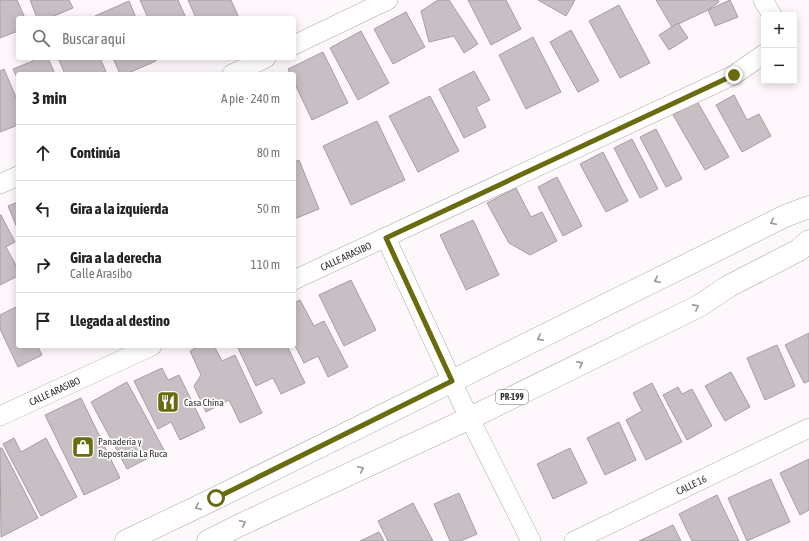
<!DOCTYPE html>
<html lang="es">
<meta charset="utf-8">
<style>
body{margin:0;font-family:"Asap Condensed",sans-serif;background:#f2f2f2;color:#222}
.controls{position:absolute;right:12px;top:12px;display:grid;overflow:hidden;border-radius:4px;box-shadow:0 2px 10px #0003}
.controls button{width:36px;height:36px;display:grid;place-items:center;padding:0;border:0;border-bottom:1px solid #e0e0e0;background:#fff;color:#222;font:20px sans-serif}
.stop{position:absolute;width:12px;height:12px;margin:-9px;border:3px solid #686c0f;border-radius:50%;background:#fff}
.stop.end{background:#686c0f;border-color:#fff;box-shadow:0 1px 4px #0008}
.list{margin:0;padding:0;list-style:none}
h2{display:flex;justify-content:space-between;align-items:center;height:52px;margin:0;padding:0 16px;font-size:17px}
h2 small{font-size:13px;font-weight:400;color:#767676}
.list li{display:grid;grid-template-columns:26px 1fr auto;gap:12px;align-items:center;box-sizing:border-box;height:56px;padding:0 16px;border-top:1px solid #e0e0e0}
.list b{display:block;font-size:15px;white-space:nowrap}
.list p{margin:0;font-size:13px;white-space:nowrap;color:#767676}
.list em{font-size:13px;font-style:normal;color:#767676}
.icon{flex:none;width:22px;height:22px;fill:none;stroke:currentColor;stroke-width:2;stroke-linecap:round;stroke-linejoin:round}
.map{position:relative;flex:none;width:809px;height:541px;overflow:hidden}
.search{position:absolute;background:#fff;box-shadow:0 2px 10px #0003;left:16px;top:16px;width:280px;height:44px;display:flex;align-items:center;gap:10px;box-sizing:border-box;padding:0 14px;border-radius:4px;color:#767676;font-size:15px}
.panel{position:absolute;background:#fff;box-shadow:0 2px 10px #0003;left:16px;top:72px;width:280px;height:276px;border-radius:4px}
.map>svg:first-child{display:block}
</style>
<div class="map">
<svg width="809" height="541" viewBox="0 0 809 541">
<rect width="100%" height="100%" fill="#fef8fc"/>
<g fill="#c8bfc4" stroke="#a69da3">
<path d="M 0,0 L 17,0 L 25,18 L 18,18 L 18,31 L 0,38 Z"/>
<path d="M 30,0 L 69,0 L 73,8 L 49,18 L 37,18 Z"/>
<path d="M 140,0 L 178,0 L 186,18 L 148,18 Z"/>
<path d="M 188,0 L 231,0 L 239,18 L 196,18 Z"/>
<path d="M 438,0 L 449,0 L 478,44 L 464,53 L 454,36 L 429,42 L 421,11 Z"/>
<path d="M 468,0 L 506,0 L 521,29 L 491,45 Z"/>
<path d="M 538,0 L 575,0 L 566,16 Z"/>
<path d="M 656,0 L 718,0 L 719,2 L 708,10 L 672,27 Z"/>
<path d="M 730,0 L 738,17 L 715,26 L 708,10 Z"/>
<path d="M 129,1 L 136,18 L 96,18 L 95,16 Z"/>
<path d="M 619,5 L 650,63 L 620,78 L 589,21 Z"/>
<path d="M 406,12 L 425,47 L 393,64 L 374,29 Z"/>
<path d="M 678,23 L 688,38 L 669,50 L 659,35 Z"/>
<path d="M 571,30 L 599,81 L 578,92 L 550,42 Z"/>
<path d="M 361,31 L 389,83 L 358,100 L 330,48 Z"/>
<path d="M 533,37 L 561,92 L 526,109 L 499,55 Z"/>
<path d="M 323,52 L 348,103 L 312,120 L 294,82 L 294,74 L 290,74 L 288,69 Z"/>
<path d="M 31,58 L 48,58 L 55,74 L 18,74 L 18,80 L 13,69 L 33,61 Z"/>
<path d="M 58,58 L 100,58 L 107,74 L 65,74 Z"/>
<path d="M 113,58 L 154,58 L 156,61 L 126,74 L 120,74 Z"/>
<path d="M 4,69 L 18,102 L 18,125 L 0,132 L 0,71 Z"/>
<path d="M 474,71 L 490,100 L 476,107 L 486,127 L 464,138 L 439,89 Z"/>
<path d="M 734,95 L 747,120 L 759,114 L 771,136 L 742,152 L 716,105 Z"/>
<path d="M 430,96 L 459,151 L 418,172 L 389,116 Z"/>
<path d="M 697,101 L 729,157 L 705,170 L 673,115 Z"/>
<path d="M 377,121 L 405,180 L 351,205 L 323,146 Z"/>
<path d="M 656,129 L 682,179 L 666,187 L 640,137 Z"/>
<path d="M 632,139 L 658,189 L 640,198 L 614,148 Z"/>
<path d="M 603,152 L 628,201 L 606,212 L 580,164 Z"/>
<path d="M 299,160 L 319,209 L 294,219 L 294,162 Z"/>
<path d="M 557,177 L 582,226 L 563,236 L 538,187 Z"/>
<path d="M 516,188 L 531,217 L 542,212 L 557,241 L 530,255 L 509,243 L 487,203 Z"/>
<path d="M 18,202 L 18,230 L 8,206 Z"/>
<path d="M 0,215 L 1,215 L 15,242 L 6,247 L 18,269 L 18,276 L 0,285 Z"/>
<path d="M 473,220 L 499,275 L 466,290 L 440,235 Z"/>
<path d="M 351,280 L 376,330 L 344,346 L 319,295 Z"/>
<path d="M 300,300 L 314,326 L 324,321 L 348,367 L 328,377 L 318,356 L 304,363 L 294,344 L 294,303 Z"/>
<path d="M 18,306 L 18,346 L 41,346 L 38,347 L 42,355 L 18,367 L 0,329 L 0,315 Z"/>
<path d="M 809,333 L 809,381 L 804,383 L 785,345 Z"/>
<path d="M 777,345 L 795,386 L 765,400 L 747,358 Z"/>
<path d="M 200,346 L 214,346 L 222,361 L 235,355 L 262,413 L 240,423 L 229,400 L 206,412 L 194,386 L 201,375 L 190,351 Z"/>
<path d="M 237,346 L 287,346 L 305,383 L 281,394 L 273,378 L 256,386 Z"/>
<path d="M 162,368 L 168,380 L 179,375 L 205,428 L 180,440 L 171,422 L 158,429 L 134,381 Z"/>
<path d="M 731,372 L 750,407 L 725,421 L 705,386 Z"/>
<path d="M 127,382 L 164,450 L 127,469 L 91,402 Z"/>
<path d="M 652,383 L 682,442 L 646,460 L 626,420 L 642,411 L 633,393 Z"/>
<path d="M 678,387 L 682,394 L 692,389 L 712,426 L 687,440 L 663,395 Z"/>
<path d="M 81,398 L 120,478 L 84,495 L 45,415 Z"/>
<path d="M 619,422 L 636,460 L 605,475 L 587,438 Z"/>
<path d="M 14,438 L 21,452 L 46,438 L 77,497 L 41,516 L 3,444 Z"/>
<path d="M 0,448 L 2,448 L 38,518 L 1,537 Z"/>
<path d="M 570,448 L 587,483 L 553,499 L 537,464 Z"/>
<path d="M 809,459 L 809,510 L 800,515 L 780,473 Z"/>
<path d="M 771,479 L 790,522 L 747,541 L 728,498 Z"/>
<path d="M 459,493 L 477,534 L 461,541 L 450,541 L 434,504 Z"/>
<path d="M 717,495 L 739,541 L 692,541 L 679,514 Z"/>
<path d="M 413,503 L 433,541 L 388,541 L 378,521 Z"/>
<path d="M 673,525 L 681,541 L 639,541 Z"/>
<path d="M 379,532 L 384,541 L 360,541 Z"/>
</g>
<g fill="none" stroke-linecap="round" stroke-linejoin="round">
<g stroke="#afa6ab" stroke-width="20">
<g id="street">
<path d="M 763,0 L 772,15"/>
<path d="M 294,45 L 388,0"/>
<path d="M 232,74 L 266,58"/>
<path d="M 0,184 L 18,176"/>
<path d="M 386,238 L 462,403 L 531,541"/>
<path id="s1" d="M 294,280 L 734,75 L 764,54"/>
<path id="s2" d="M 0,416 L 152,346"/>
<path id="s3" d="M 574,541 L 809,428"/>
</g>
</g>
<g stroke="#afa6ab" stroke-width="23">
<g id="primary">
<path d="M 126,541 L 216,498 L 753,232 L 785,216 L 809,207"/>
<path d="M 208,541 L 240,525 L 470,418 L 699,306 L 729,286 L 799,250 L 809,241"/>
</g>
</g>
<use href="#street" stroke="#fff" stroke-width="19"/>
<use href="#primary" stroke="#fff" stroke-width="22"/>
</g>
<defs><path id="oneway-chevron" d="M-2-3.5L2.5 0L-2 3.5" fill="none" stroke-width="1.6" stroke-linecap="round" stroke-linejoin="round"/></defs>
<g stroke="#989698">
<use href="#oneway-chevron" transform="translate(773 222) rotate(154)"/>
<use href="#oneway-chevron" transform="translate(657 280) rotate(154)"/>
<use href="#oneway-chevron" transform="translate(696 307) rotate(-28)"/>
<use href="#oneway-chevron" transform="translate(540 338) rotate(154)"/>
<use href="#oneway-chevron" transform="translate(580 364) rotate(-26)"/>
<use href="#oneway-chevron" transform="translate(361 469) rotate(-25)"/>
<use href="#oneway-chevron" transform="translate(198 507) rotate(155)"/>
<use href="#oneway-chevron" transform="translate(243 523) rotate(-25)"/>
</g>
<g fill="none" stroke-linecap="round" stroke-linejoin="round">
<path stroke="#686c0f" stroke-width="5" d="M 216,498 L 452,381 L 386,238 L 734,75"/>
</g>
<defs>
<g id="restaurant-square" transform="scale(1.15)"><rect x="-9" y="-9" width="18" height="18" rx="4" fill="#686c0f" stroke="#fff"/><path d="M-5-6h1v4h1v-4h1v4h1v-4h1v5L-1.5 .5V6h-2V.5L-5-1ZM5-6V6H3V1.5H1.5Q1.5-4 5-6Z" fill="#fff"/></g>
<g id="shop-square" transform="scale(1.15)"><rect x="-9" y="-9" width="18" height="18" rx="4" fill="#686c0f" stroke="#fff"/><path d="M-5-2.5h2.3a2.7 3.5 0 0 1 5.4 0H5L5.5 6h-11ZM-1.5-2.5h3a1.5 2.3 0 0 0-3 0Z" fill="#fff"/></g>
</defs>
<g fill-rule="evenodd">
<use href="#restaurant-square" x="168" y="402"/>
<use href="#shop-square" x="83" y="447"/>
</g>
<g text-anchor="middle" dominant-baseline="central" stroke-width="3.5" stroke-linejoin="round" paint-order="stroke">
<rect fill="#fff" stroke="#6f6d6e" stroke-width="1" x="496" y="390" width="32" height="14" rx="3"/>
<g font-size="9" font-weight="bold" fill="#312e30">
<text x="512" y="397">PR-199</text>
</g>
<g font-size="10" fill="#312e30" stroke="#fff">
<text stroke="none"><textPath href="#s1" startOffset="57">CALLE ARASIBO</textPath></text>
<text stroke="none"><textPath href="#s2" startOffset="60">CALLE ARASIBO</textPath></text>
<text stroke="none"><textPath href="#s3" startOffset="130">CALLE 16</textPath></text>
</g>
<g font-size="10" fill="#312e30" stroke="#fff" text-anchor="start">
<text x="184" y="402">Casa China</text>
<text x="98" y="441">Panaderia y<tspan x="98" dy="12">Repostaria La Ruca</tspan></text>
</g>
</g>
</svg>
<div class="controls">
<button>+</button>
<button>−</button>
</div>
<div class="stop" style="left:216px;top:498px"></div>
<div class="stop end" style="left:734px;top:75px"></div>
<div class="search"><svg class="icon" aria-label="search" viewBox="0 0 24 24"><circle cx="10" cy="10" r="6"/><path d="M15 15l6 6"/></svg>Buscar aquí</div>
<section class="panel">
<h2>3 min<small>A pie · 240 m</small></h2>
<ul class="list">
<li><svg class="icon" aria-label="ahead" viewBox="0 0 24 24"><path d="M12 20V5M6 11l6-6 6 6"/></svg><div><b>Continúa</b></div><em>80 m</em></li>
<li><svg class="icon" aria-label="left" viewBox="0 0 24 24"><path d="M17 20v-9H6M10 6l-5 5 5 5"/></svg><div><b>Gira a la izquierda</b></div><em>50 m</em></li>
<li><svg class="icon" aria-label="right" viewBox="0 0 24 24"><path d="M7 20v-9h11M14 6l5 5-5 5"/></svg><div><b>Gira a la derecha</b><p>Calle Arasibo</p></div><em>110 m</em></li>
<li><svg class="icon" aria-label="arrive" viewBox="0 0 24 24"><path d="M6 21V4h12l-3 4 3 4H6"/></svg><div><b>Llegada al destino</b></div></li>
</ul>
</section>
</div>
